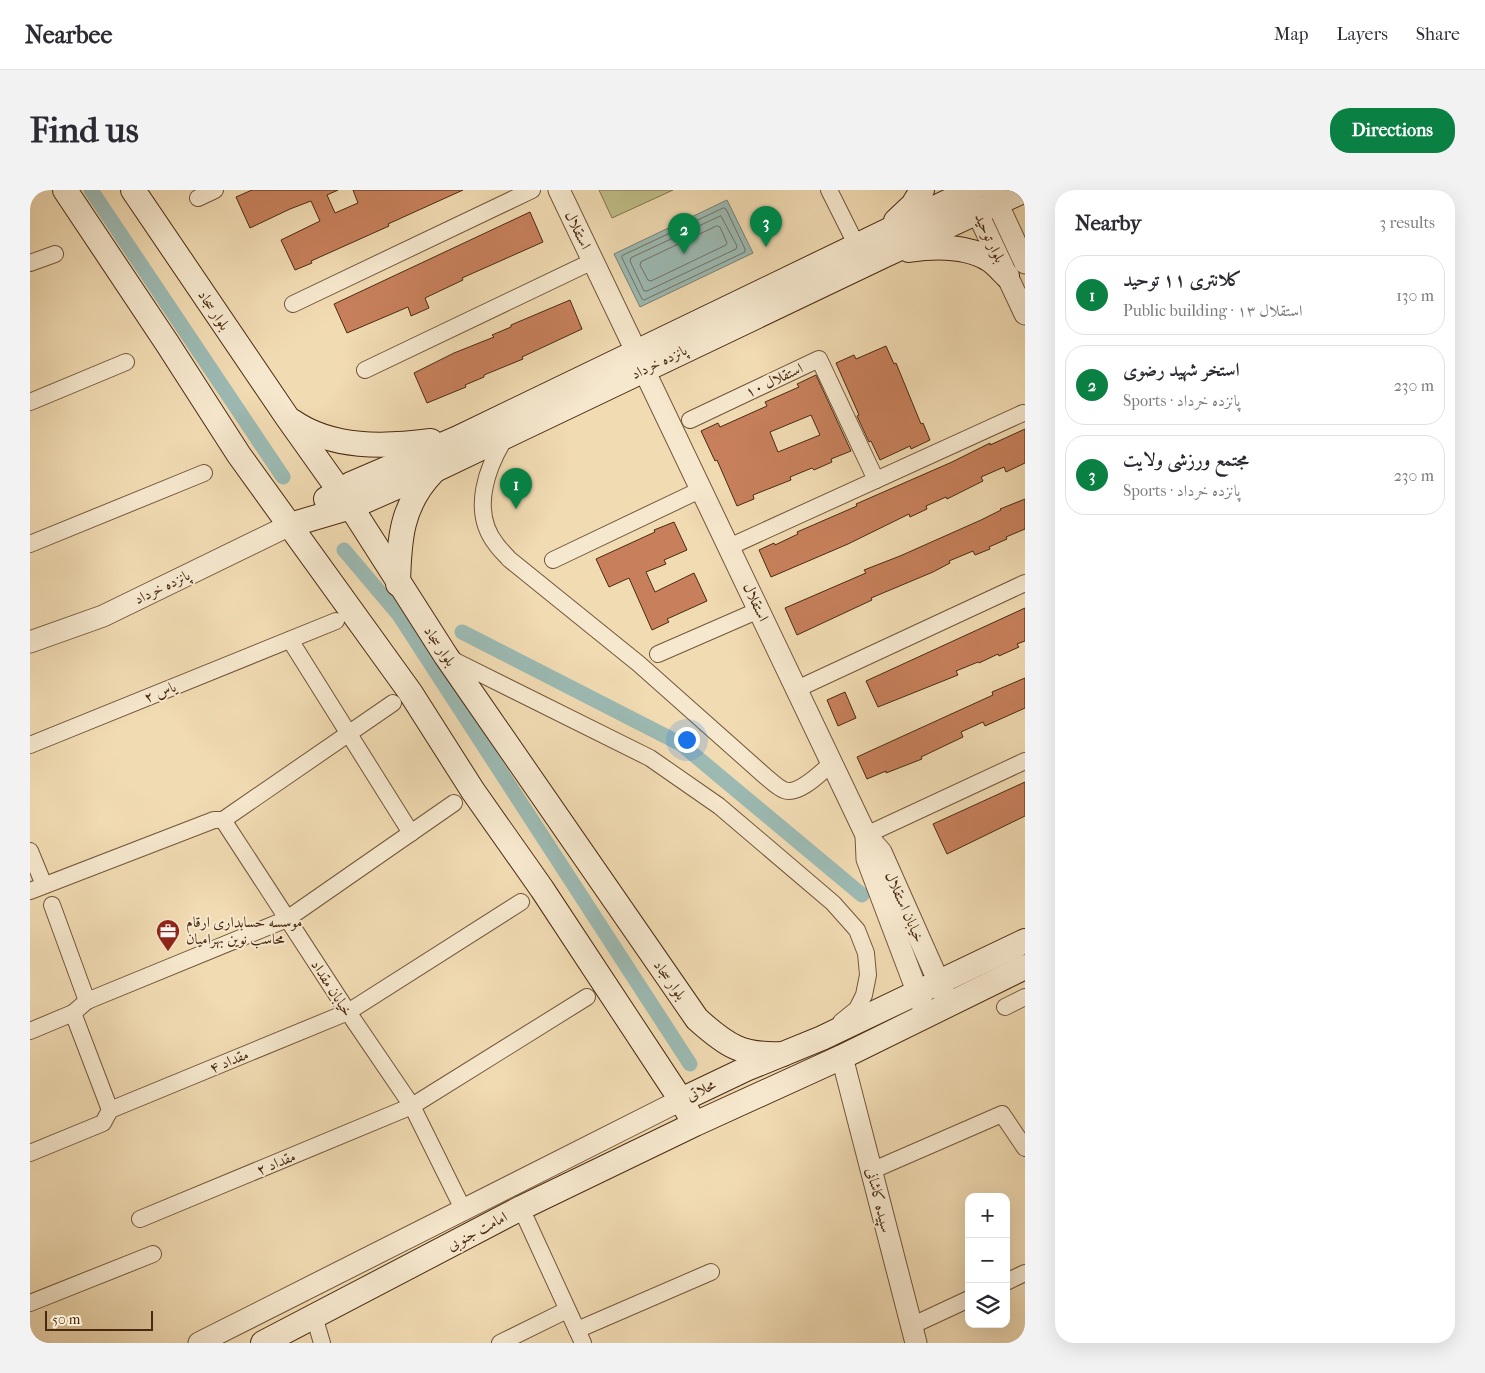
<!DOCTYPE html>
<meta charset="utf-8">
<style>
body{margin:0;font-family:"IM FELL French Canon",Amiri,serif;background:#f2f2f3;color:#2b2b33}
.controls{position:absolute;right:15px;bottom:15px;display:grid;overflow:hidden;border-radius:10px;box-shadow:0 5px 20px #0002}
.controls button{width:45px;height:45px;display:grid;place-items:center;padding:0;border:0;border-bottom:1px solid #e1e1e2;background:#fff;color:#2b2b33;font:25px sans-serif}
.scale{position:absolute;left:15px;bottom:12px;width:108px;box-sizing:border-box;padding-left:5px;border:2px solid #492a10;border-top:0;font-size:14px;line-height:18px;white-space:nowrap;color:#492a10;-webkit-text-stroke:4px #f6e8ce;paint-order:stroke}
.you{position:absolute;left:656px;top:549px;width:18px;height:18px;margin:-12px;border:4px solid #fff;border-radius:50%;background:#1a73e8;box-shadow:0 0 0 8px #1a73e833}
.badge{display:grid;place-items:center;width:32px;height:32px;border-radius:50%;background:#0b8043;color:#fff;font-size:16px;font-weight:700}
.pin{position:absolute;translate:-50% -41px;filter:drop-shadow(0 1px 2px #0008)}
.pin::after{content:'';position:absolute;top:26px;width:18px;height:15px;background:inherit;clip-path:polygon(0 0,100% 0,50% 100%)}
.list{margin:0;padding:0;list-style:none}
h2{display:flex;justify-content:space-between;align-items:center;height:65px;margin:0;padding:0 20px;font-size:21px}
h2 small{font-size:16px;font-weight:400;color:#7c7c81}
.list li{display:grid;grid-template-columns:32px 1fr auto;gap:15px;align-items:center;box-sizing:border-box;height:80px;margin:0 10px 10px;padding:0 10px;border:1px solid #e1e1e2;border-radius:20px}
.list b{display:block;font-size:19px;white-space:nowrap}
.list p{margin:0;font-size:16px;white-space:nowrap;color:#7c7c81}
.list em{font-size:16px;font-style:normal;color:#7c7c81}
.icon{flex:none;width:28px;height:28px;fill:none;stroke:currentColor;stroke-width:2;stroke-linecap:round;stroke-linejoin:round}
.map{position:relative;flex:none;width:995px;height:1153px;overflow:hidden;border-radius:20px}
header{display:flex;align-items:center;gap:30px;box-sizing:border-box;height:70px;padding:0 25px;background:#fff;border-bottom:1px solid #e1e1e2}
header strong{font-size:24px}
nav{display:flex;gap:28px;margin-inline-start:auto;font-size:18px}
.intro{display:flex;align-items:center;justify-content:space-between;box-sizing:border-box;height:120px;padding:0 30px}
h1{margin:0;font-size:35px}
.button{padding:12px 22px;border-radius:20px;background:#0b8043;color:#fff;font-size:18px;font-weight:700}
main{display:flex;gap:30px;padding:0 30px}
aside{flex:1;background:#fff;border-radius:20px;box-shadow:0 5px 20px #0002}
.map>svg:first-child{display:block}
</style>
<header>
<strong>Nearbee</strong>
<nav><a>Map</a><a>Layers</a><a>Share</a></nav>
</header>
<div class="intro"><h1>Find us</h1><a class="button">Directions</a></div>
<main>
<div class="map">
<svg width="995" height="1153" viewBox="0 0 995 1153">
<rect width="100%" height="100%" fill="#f1dbb3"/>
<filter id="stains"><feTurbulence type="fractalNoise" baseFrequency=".004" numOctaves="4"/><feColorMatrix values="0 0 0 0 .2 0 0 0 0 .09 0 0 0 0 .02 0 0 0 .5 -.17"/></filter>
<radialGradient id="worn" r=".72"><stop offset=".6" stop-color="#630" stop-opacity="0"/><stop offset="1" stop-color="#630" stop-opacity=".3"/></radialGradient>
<path fill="#bfbe89" stroke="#84744c" d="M 569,0 L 643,0 L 582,28 Z"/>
<path fill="#9cbab3" stroke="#7b8072" d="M 697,10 L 723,63 L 610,117 L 584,64 Z"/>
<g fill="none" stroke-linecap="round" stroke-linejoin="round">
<g stroke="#727262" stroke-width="1">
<path d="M 694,18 L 696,19 L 715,59 L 715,62 L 614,110 L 612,109 L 592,68 L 592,66 Z"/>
<path d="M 691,26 L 707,56 L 706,59 L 617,101 L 614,101 L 600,71 L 601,68 Z"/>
<path d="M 687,36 L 690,37 L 697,53 L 696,55 L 621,91 L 618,90 L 610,75 L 611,72 Z"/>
</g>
<g stroke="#9cbab3" stroke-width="15">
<path d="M 61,0 L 253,287"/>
<path d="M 314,360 L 369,425 L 660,874"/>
<path d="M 432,442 L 651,554 L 832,705"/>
</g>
</g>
<g fill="#c7805b" stroke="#492a10" fill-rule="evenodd">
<path d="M 222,0 L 308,0 L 297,5 L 305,23 L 328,13 L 323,0 L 433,0 L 358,34 L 359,36 L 281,71 L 282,73 L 265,80 L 251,50 L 290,31 L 281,11 L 260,19 L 220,38 L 206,7 Z"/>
<path d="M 500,22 L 513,52 L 432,88 L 433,90 L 395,108 L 399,118 L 381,126 L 378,117 L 317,143 L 304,114 Z"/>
<path d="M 540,110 L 552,139 L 492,167 L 493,169 L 454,185 L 454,187 L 435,195 L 436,197 L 397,213 L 384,183 L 424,163 L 464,147 L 462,145 L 481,137 L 481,135 Z"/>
<path d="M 856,156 L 864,174 L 866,173 L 891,234 L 893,233 L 900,250 L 881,259 L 880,256 L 850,270 L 841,251 L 839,252 L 827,226 L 829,225 L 806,173 L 824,165 L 826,169 Z"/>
<path d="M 786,185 L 821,261 L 801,269 L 802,272 L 784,280 L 782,278 L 760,287 L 761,290 L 723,305 L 724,309 L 707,316 L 687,270 L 685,271 L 671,241 L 688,233 L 690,237 L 737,216 L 735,212 L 769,197 L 767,194 ZM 781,225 L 790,245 L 748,262 L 740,242 Z"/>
<path d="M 995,239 L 995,273 L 976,282 L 974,277 L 951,287 L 953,291 L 917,309 L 916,307 L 896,316 L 897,319 L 880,327 L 879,324 L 818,354 L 741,387 L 729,360 L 744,353 L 745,355 L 768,344 L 767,342 L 827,316 L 826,314 L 922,272 L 960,253 L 960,255 Z"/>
<path d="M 995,309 L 995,339 L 976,347 L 977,349 L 959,357 L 960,359 L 945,365 L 943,361 L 919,371 L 920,373 L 903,382 L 841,408 L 842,410 L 767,445 L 755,418 L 836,383 L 834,380 L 870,366 L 951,330 L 971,320 L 970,319 Z"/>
<path d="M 644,332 L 657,360 L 634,370 L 636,374 L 616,382 L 625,402 L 664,383 L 677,411 L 637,429 L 639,432 L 622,440 L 599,388 L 579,397 L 566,369 L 625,342 L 624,340 Z"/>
<path d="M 995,418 L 995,451 L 987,454 L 989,457 L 969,466 L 968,464 L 949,473 L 948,472 L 926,481 L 928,485 L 848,517 L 836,491 Z"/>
<path d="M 995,488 L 995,518 L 955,536 L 953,532 L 931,542 L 933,547 L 891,567 L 892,569 L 856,583 L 856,581 L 837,589 L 827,567 L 963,505 L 962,502 Z"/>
<path d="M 815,502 L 826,528 L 808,536 L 797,510 Z"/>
<path d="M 995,592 L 995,626 L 917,664 L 903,634 Z"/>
</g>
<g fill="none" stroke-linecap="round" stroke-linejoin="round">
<g stroke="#735639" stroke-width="18">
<g id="minor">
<path d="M 799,0 L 827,56"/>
<path d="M 168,8 L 185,0"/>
<path d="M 0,73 L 25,64"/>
<path d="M 263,114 L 502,0"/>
<path d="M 335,180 L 563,71"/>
<path d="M 0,212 L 96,172"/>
<path d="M 660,230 L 789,169 L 846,290"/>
<path d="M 477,245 C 457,276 440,321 466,354 C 470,360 475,364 479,369 L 609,474 L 735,586 C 740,590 748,598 754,600 C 769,606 791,582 802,573"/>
<path d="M 0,354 L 174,283"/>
<path d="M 699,357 L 993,223"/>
<path d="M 523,370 L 672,299"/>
<path d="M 260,450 L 381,643"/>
<path d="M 628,464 L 729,420"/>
<path d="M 419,468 L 620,568 L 689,616 L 803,713 L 827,740 L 836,763 L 838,785 L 834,805 L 827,819 L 811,832"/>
<path d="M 767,499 L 995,393"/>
<path d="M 0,555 L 306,431"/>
<path d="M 193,630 L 363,513"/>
<path d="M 836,645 L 995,571"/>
<path d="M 0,661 L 14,695"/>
<path d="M 0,701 L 184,630 L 193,630 L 318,822 L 382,916 L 433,1019"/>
<path d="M 22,715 L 57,811"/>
<path d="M 975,817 L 995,807"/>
<path d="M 0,841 L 43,823 L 57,811 L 257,729 L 424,613"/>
<path d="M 80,920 L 318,822 L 491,712"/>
<path d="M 0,963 L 73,933 L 80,920 L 43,823"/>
<path d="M 841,981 L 972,924 L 995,958"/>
<path d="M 491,1018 L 553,1153"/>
<path d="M 110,1029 L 382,916 L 557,807"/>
<path d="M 976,1092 L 995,1083"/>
<path d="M 0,1113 L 123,1064"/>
<path d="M 284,1126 L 292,1153"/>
<path d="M 881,1136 L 939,1109"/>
<path d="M 547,1140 L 681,1082"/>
<path d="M 470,1153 L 537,1120"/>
</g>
</g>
<g stroke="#735639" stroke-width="23">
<g id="tertiary">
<path d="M 529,0 L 606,161"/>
<path d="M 961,0 L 995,73"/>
<path d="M 940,7 L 995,124"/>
<path d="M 614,180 L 836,645 L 851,662 L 915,806"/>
<path d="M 0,452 L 73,426 L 260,335"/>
<path d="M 836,645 L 837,669 L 893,817"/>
<path d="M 812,867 L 886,1153"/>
<path d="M 169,1153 L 651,910"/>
</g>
</g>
<g stroke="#492a10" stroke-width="26">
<g id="secondary">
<path d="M 35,0 L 137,153 L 209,265 L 380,502 L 443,601 L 512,699 L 651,910"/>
<path d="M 103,0 L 257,227 L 321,317 L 416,466 L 667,829 C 697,856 712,866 753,864"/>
<path d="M 866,31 L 883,15 L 892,0"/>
<path d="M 879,60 C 906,56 936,55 960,70 C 966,74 972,81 977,86"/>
<path d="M 262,231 C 302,259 355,257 401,251"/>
<path d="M 296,309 L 321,294 L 428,248 L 942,0"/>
<path d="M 260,335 L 321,317 L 403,281 L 853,66 L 995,0"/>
<path d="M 368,394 C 369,350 371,315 403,282"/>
<path d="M 659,924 L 651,910 L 716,879 L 792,848 L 995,751"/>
<path d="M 233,1153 L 491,1018 L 665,934 L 812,867 L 995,777"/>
</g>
</g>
<use href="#minor" stroke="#f6e8ce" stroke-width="16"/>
<use href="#tertiary" stroke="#f6e8ce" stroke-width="21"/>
<use href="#secondary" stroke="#f6e8ce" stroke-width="24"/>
</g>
<defs>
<g id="office-pin" transform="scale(1.25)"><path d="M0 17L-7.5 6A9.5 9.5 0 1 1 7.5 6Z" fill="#8f2418" stroke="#f6e8ce"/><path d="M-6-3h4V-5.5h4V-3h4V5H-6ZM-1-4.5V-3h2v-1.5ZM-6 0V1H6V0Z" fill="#fff"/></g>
</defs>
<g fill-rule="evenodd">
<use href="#office-pin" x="138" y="741"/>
</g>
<g text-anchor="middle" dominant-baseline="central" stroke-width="4" stroke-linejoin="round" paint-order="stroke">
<g font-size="15" fill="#492a10" stroke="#f6e8ce">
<text transform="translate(548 40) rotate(64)">استقلال</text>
<text transform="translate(960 48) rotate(65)">بلوار توحید</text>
<text transform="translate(184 120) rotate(56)">بلوار سجاد</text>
<text transform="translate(629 172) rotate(-26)">پانزده خرداد</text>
<text transform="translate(744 190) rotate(-25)">استقلال ۱۰</text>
<text transform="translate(132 397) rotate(-26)">پانزده خرداد</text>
<text transform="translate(726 412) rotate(65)">استقلال</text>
<text transform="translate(410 456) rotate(56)">بلوار سجاد</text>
<text transform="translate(130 502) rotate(-22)">یاس ۲</text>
<text transform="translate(875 717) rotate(66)">خیابان استقلال</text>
<text transform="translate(640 790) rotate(55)">بلوار سجاد</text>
<text transform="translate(302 798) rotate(57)">خیابان مقداد</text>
<text transform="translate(199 871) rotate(-22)">مقداد ۴</text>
<text transform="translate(671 900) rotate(-25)">محلاتی</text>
<text transform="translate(246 973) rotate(-22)">مقداد ۲</text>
<text transform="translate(849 1010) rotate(76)">سپیده کاشانی</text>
<text transform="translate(447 1041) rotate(-28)">امامت جنوبی</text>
</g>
<g font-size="15" fill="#492a10" stroke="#f6e8ce" text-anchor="start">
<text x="156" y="732">موسسه حسابداری ارقام<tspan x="156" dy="17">محاسب نوین بهرامیان</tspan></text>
</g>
</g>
<rect width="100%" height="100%" filter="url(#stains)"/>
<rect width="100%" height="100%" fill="url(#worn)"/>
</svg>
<div class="controls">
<button>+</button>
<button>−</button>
<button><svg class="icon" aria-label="layers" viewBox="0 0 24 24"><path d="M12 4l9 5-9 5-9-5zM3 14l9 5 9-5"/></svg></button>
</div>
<div class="scale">50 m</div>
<div class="you"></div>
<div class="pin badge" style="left:486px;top:319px">1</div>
<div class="pin badge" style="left:654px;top:64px">2</div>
<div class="pin badge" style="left:736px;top:57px">3</div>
</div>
<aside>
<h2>Nearby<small>3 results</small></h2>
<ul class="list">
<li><span class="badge">1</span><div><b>کلانتری ۱۱ توحید</b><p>Public building · استقلال ۱۳</p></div><em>130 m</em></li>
<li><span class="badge">2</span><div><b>استخر شهید رضوی</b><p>Sports · پانزده خرداد</p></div><em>230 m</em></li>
<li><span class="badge">3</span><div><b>مجتمع ورزشی ولایت</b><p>Sports · پانزده خرداد</p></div><em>230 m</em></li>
</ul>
</aside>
</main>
